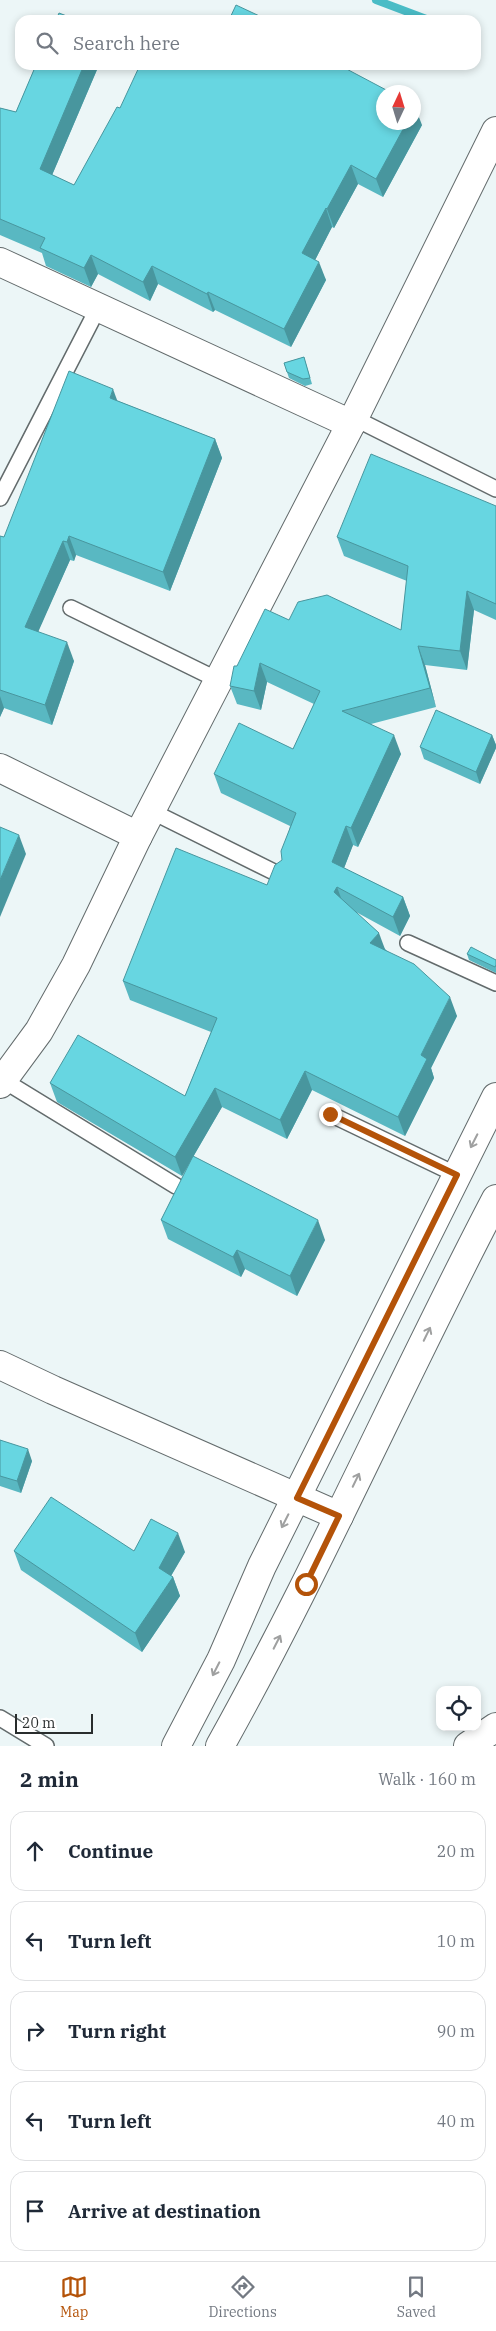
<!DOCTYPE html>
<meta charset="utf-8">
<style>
body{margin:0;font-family:"IBM Plex Serif",serif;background:#f2f2f3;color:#1f2937}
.controls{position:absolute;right:15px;bottom:15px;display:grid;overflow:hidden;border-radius:10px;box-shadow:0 2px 8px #0003}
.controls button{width:45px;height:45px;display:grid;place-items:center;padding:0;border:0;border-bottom:1px solid #e0e1e3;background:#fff;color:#1f2937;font:25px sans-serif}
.compass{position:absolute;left:376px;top:85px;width:45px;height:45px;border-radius:50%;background:#fff;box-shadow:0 2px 8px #0003;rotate:4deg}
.scale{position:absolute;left:15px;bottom:12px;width:78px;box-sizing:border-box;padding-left:5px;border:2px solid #292d2d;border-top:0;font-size:14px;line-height:18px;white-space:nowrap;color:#292d2d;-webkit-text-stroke:4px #fff;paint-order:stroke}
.stop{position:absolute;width:15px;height:15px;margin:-11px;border:4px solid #b45309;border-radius:50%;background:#fff}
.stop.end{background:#b45309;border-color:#fff;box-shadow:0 1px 5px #0008}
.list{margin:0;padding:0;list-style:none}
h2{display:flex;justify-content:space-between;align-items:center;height:65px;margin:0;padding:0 20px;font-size:21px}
h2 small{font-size:16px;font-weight:400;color:#747a83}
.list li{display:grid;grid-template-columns:32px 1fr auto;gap:15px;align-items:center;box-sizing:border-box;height:80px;margin:0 10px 10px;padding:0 10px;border:1px solid #e0e1e3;border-radius:15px}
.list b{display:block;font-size:19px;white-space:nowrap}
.list em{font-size:16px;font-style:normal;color:#747a83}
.icon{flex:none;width:28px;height:28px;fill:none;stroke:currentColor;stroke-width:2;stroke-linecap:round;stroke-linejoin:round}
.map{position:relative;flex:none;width:496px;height:1746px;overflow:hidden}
.search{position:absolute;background:#fff;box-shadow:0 2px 8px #0003;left:15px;right:15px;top:15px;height:55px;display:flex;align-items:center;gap:12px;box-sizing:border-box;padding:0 18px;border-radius:15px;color:#747a83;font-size:19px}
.sheet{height:515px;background:#fff}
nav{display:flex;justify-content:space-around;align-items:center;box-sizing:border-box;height:70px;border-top:1px solid #e0e1e3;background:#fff;font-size:14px;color:#747a83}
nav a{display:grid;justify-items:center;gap:2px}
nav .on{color:#b45309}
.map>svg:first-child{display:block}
</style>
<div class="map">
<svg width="496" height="1746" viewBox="0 0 496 1746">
<rect width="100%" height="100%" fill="#ecf6f7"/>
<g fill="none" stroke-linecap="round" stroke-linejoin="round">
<path stroke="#4abcc6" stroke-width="8" d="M 376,0 L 429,20"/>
<g stroke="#636b6c" stroke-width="18">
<g id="lane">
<path d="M 354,418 L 496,489"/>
<path d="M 0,498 L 98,308"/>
<path d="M 71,608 L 218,680"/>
<path d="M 151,811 L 280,875"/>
<path d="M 408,943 L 496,983"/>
<path d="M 3,1080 L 176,1186"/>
<path d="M 330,1114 L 457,1175"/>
<path d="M 0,1718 L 46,1746"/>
</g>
</g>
<g stroke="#636b6c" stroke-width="30">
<g id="street">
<path d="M 0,262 L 351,424"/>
<path d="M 0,768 L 138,836"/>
<path d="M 0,1084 L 39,1031 L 76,965 L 138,836 L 354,418 L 496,131"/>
<path d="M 0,1365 L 53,1390 L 339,1516"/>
<path d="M 468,1746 L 496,1727"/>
</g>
</g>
<g stroke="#636b6c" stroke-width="30">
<g id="secondary">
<path d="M 176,1746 L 221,1660 L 262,1566 L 496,1097"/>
<path d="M 220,1746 C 320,1567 401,1380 496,1199"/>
</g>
</g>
<use href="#lane" stroke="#fff" stroke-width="15"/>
<use href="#street" stroke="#fff" stroke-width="28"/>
<use href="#secondary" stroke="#fff" stroke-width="28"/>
</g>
<g fill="#59b8c2">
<path d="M 36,65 L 99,65 L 52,175 L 74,185 L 120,108 L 422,125 L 383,197 L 358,184 L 334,228 L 332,227 L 315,260 L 326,280 L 291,347 L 215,310 L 213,312 L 158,284 L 150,301 L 98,274 L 91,287 L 46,266 L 42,253 L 0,235 L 0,108 L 16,112 Z"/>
<path d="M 304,357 L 312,384 L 305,386 L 289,378 L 284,363 Z"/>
<path d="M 118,401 L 215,439 L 222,458 L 170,591 L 76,555 L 74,561 L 70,560 L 38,631 L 74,661 L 52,725 L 4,708 L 0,717 L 0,536 L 4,537 Z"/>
<path d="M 496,506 L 496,620 L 474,610 L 467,670 L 425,665 L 436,707 L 371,724 L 401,754 L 358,847 L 353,845 L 344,868 L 403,897 L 410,916 L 400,936 L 356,912 L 386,950 L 457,1016 L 431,1068 L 434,1078 L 405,1136 L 312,1090 L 287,1139 L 222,1107 L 193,1157 L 325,1240 L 297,1296 L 245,1269 L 241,1277 L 168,1239 L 161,1220 L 192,1159 L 182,1176 L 57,1102 L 50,1083 L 185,1096 L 211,1032 L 130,1000 L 123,981 L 267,885 L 282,860 L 290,826 L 221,793 L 214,774 L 293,749 L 314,704 L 267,682 L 261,710 L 237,704 L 230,686 L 237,666 L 289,620 L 401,630 L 407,581 L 344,556 L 337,537 Z"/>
<path d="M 492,735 L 496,745 L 496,748 L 480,784 L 424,759 L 420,747 Z"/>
<path d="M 467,954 L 496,960 L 496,973 L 469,960 Z"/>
<path d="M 0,1440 L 32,1461 L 21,1493 L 0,1486 Z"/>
<path d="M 14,1551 L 134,1551 L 185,1552 L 171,1576 L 173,1577 L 180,1596 L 142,1652 L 21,1570 Z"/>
</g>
<g fill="#48969e">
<path d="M 84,65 L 99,65 L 47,187 L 40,169 Z"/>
<path d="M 415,107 L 422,125 L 383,197 L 376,179 L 407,122 L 414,122 L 414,110 Z"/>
<path d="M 351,165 L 358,184 L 334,228 L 327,209 Z"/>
<path d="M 326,208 L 332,227 L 309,272 L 302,253 Z"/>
<path d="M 91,255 L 98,274 L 91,287 L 84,268 Z"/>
<path d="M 319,262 L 326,280 L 291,347 L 284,329 Z"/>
<path d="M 152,266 L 158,284 L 150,301 L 143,282 Z"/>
<path d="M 208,292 L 215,310 L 213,312 L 207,294 Z"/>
<path d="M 113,389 L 120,408 L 110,398 Z"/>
<path d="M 215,439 L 222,458 L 170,591 L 163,572 Z"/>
<path d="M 69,536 L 76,555 L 74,561 L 67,542 Z"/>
<path d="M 63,541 L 70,560 L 32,646 L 25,627 Z"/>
<path d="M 467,591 L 474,610 L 467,670 L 460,651 Z"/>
<path d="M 67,642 L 74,661 L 52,725 L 45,705 Z"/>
<path d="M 418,646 L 425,665 L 436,707 L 430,688 Z"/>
<path d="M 260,663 L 267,682 L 261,710 L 254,691 Z"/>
<path d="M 0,696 L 4,708 L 0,717 Z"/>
<path d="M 394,735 L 401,754 L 358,847 L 351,828 Z"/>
<path d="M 492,735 L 496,745 L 496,748 L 480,784 L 476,772 Z"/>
<path d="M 346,826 L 353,845 L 339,881 L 332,862 Z"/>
<path d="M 19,835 L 26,854 L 0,917 L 0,880 Z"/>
<path d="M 337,887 L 344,906 L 334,892 Z"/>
<path d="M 403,897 L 410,916 L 400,936 L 393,917 Z"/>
<path d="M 379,933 L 386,952 L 370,943 Z"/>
<path d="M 450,997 L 457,1016 L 431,1068 L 434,1078 L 405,1136 L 398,1117 L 421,1055 Z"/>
<path d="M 305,1071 L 312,1090 L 287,1139 L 280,1120 Z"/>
<path d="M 215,1088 L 222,1107 L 182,1176 L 175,1157 Z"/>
<path d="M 318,1220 L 325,1240 L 297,1296 L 290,1276 Z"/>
<path d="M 237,1250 L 245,1269 L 241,1277 L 233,1257 Z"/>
<path d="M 28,1449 L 32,1461 L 21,1493 L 17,1481 Z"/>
<path d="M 178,1533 L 185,1552 L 165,1586 L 159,1568 Z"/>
<path d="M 173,1577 L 180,1596 L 142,1652 L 135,1633 Z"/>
</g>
<g fill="#67d6e1" stroke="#48969e">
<path d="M 236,5 L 268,20 L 229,20 Z"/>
<path d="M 59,13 L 77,20 L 56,20 Z"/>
<path d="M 36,65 L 84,65 L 40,169 L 74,185 L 117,107 L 120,108 L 140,65 L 339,65 L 390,92 L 384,92 L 384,122 L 407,122 L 376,179 L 351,165 L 327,209 L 326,208 L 302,253 L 319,262 L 284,329 L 208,292 L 207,294 L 152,266 L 143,282 L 91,255 L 84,268 L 40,248 L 45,238 L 0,219 L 0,108 L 16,112 Z"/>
<path d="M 304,357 L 310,378 L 303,379 L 287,372 L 284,363 Z"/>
<path d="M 69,371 L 113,389 L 110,398 L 215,439 L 163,572 L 69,536 L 67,542 L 63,541 L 25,627 L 67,642 L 45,705 L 0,690 L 0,536 L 4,537 Z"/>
<path d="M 371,454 L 496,506 L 496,604 L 467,591 L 460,651 L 418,646 L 430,688 L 342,711 L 394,735 L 351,828 L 346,826 L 332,862 L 403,897 L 393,917 L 337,887 L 334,892 L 379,933 L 370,943 L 414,964 L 450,997 L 421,1055 L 427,1059 L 398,1117 L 305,1071 L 280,1120 L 215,1088 L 175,1157 L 50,1083 L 78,1035 L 185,1096 L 217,1018 L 123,981 L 176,848 L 267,885 L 275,865 L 282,860 L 281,851 L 296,813 L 214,774 L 239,723 L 293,749 L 320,691 L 260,663 L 254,691 L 230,686 L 234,666 L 237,666 L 265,609 L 289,620 L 298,602 L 327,595 L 401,630 L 408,566 L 337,537 Z"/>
<path d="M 436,710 L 492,735 L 476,772 L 420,747 Z"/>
<path d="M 0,827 L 19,835 L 0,880 Z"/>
<path d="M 471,947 L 496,960 L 496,965 L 495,967 L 467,954 Z"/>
<path d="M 193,1156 L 318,1220 L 290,1276 L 237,1250 L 233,1257 L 161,1220 Z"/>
<path d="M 0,1440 L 28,1449 L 17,1481 L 0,1476 Z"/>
<path d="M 51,1497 L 134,1551 L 151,1519 L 178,1533 L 159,1568 L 173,1577 L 135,1633 L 14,1551 Z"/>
</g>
<defs><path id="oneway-shaft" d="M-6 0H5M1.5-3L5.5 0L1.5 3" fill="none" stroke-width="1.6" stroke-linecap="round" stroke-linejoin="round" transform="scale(1.25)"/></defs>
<g stroke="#9fa0a0">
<use href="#oneway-shaft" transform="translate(474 1141) rotate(117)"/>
<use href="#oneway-shaft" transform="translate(427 1334) rotate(-64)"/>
<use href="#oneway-shaft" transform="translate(356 1480) rotate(-64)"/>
<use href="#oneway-shaft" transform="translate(285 1521) rotate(117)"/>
<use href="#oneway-shaft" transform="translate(277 1642) rotate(-63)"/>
<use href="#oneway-shaft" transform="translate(216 1669) rotate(117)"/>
</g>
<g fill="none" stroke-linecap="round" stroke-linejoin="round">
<path stroke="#b45309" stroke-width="6" d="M 306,1584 L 339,1516 L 297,1498 L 457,1175 L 330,1114"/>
</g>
</svg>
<div class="controls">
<button><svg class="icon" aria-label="locate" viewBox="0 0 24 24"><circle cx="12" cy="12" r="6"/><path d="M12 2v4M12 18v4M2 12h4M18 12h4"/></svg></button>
</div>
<svg class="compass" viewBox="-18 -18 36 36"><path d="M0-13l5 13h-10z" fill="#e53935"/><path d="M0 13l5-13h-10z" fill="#747a83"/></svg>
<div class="scale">20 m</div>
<div class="stop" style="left:306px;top:1584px"></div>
<div class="stop end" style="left:330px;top:1114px"></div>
<div class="search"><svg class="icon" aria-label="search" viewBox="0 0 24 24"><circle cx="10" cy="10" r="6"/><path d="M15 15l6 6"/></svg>Search here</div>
</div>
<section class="sheet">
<h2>2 min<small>Walk · 160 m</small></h2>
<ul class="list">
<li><svg class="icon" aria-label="ahead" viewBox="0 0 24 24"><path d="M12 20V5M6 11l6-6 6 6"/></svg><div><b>Continue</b></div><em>20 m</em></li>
<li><svg class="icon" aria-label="left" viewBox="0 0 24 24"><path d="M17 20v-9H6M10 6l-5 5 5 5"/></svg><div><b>Turn left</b></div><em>10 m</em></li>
<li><svg class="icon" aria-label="right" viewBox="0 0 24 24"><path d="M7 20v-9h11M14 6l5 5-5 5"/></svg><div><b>Turn right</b></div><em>90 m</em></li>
<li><svg class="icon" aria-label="left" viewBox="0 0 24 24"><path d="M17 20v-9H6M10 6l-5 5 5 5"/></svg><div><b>Turn left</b></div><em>40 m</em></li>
<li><svg class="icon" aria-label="arrive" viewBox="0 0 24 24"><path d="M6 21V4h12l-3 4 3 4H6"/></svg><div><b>Arrive at destination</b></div></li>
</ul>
</section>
<nav>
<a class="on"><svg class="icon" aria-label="map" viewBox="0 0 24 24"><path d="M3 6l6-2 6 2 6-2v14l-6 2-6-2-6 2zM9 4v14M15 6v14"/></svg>Map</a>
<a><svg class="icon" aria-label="directions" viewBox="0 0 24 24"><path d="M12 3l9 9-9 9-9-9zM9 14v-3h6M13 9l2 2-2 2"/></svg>Directions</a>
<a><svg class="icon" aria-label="saved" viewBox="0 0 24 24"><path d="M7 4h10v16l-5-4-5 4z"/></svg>Saved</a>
</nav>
